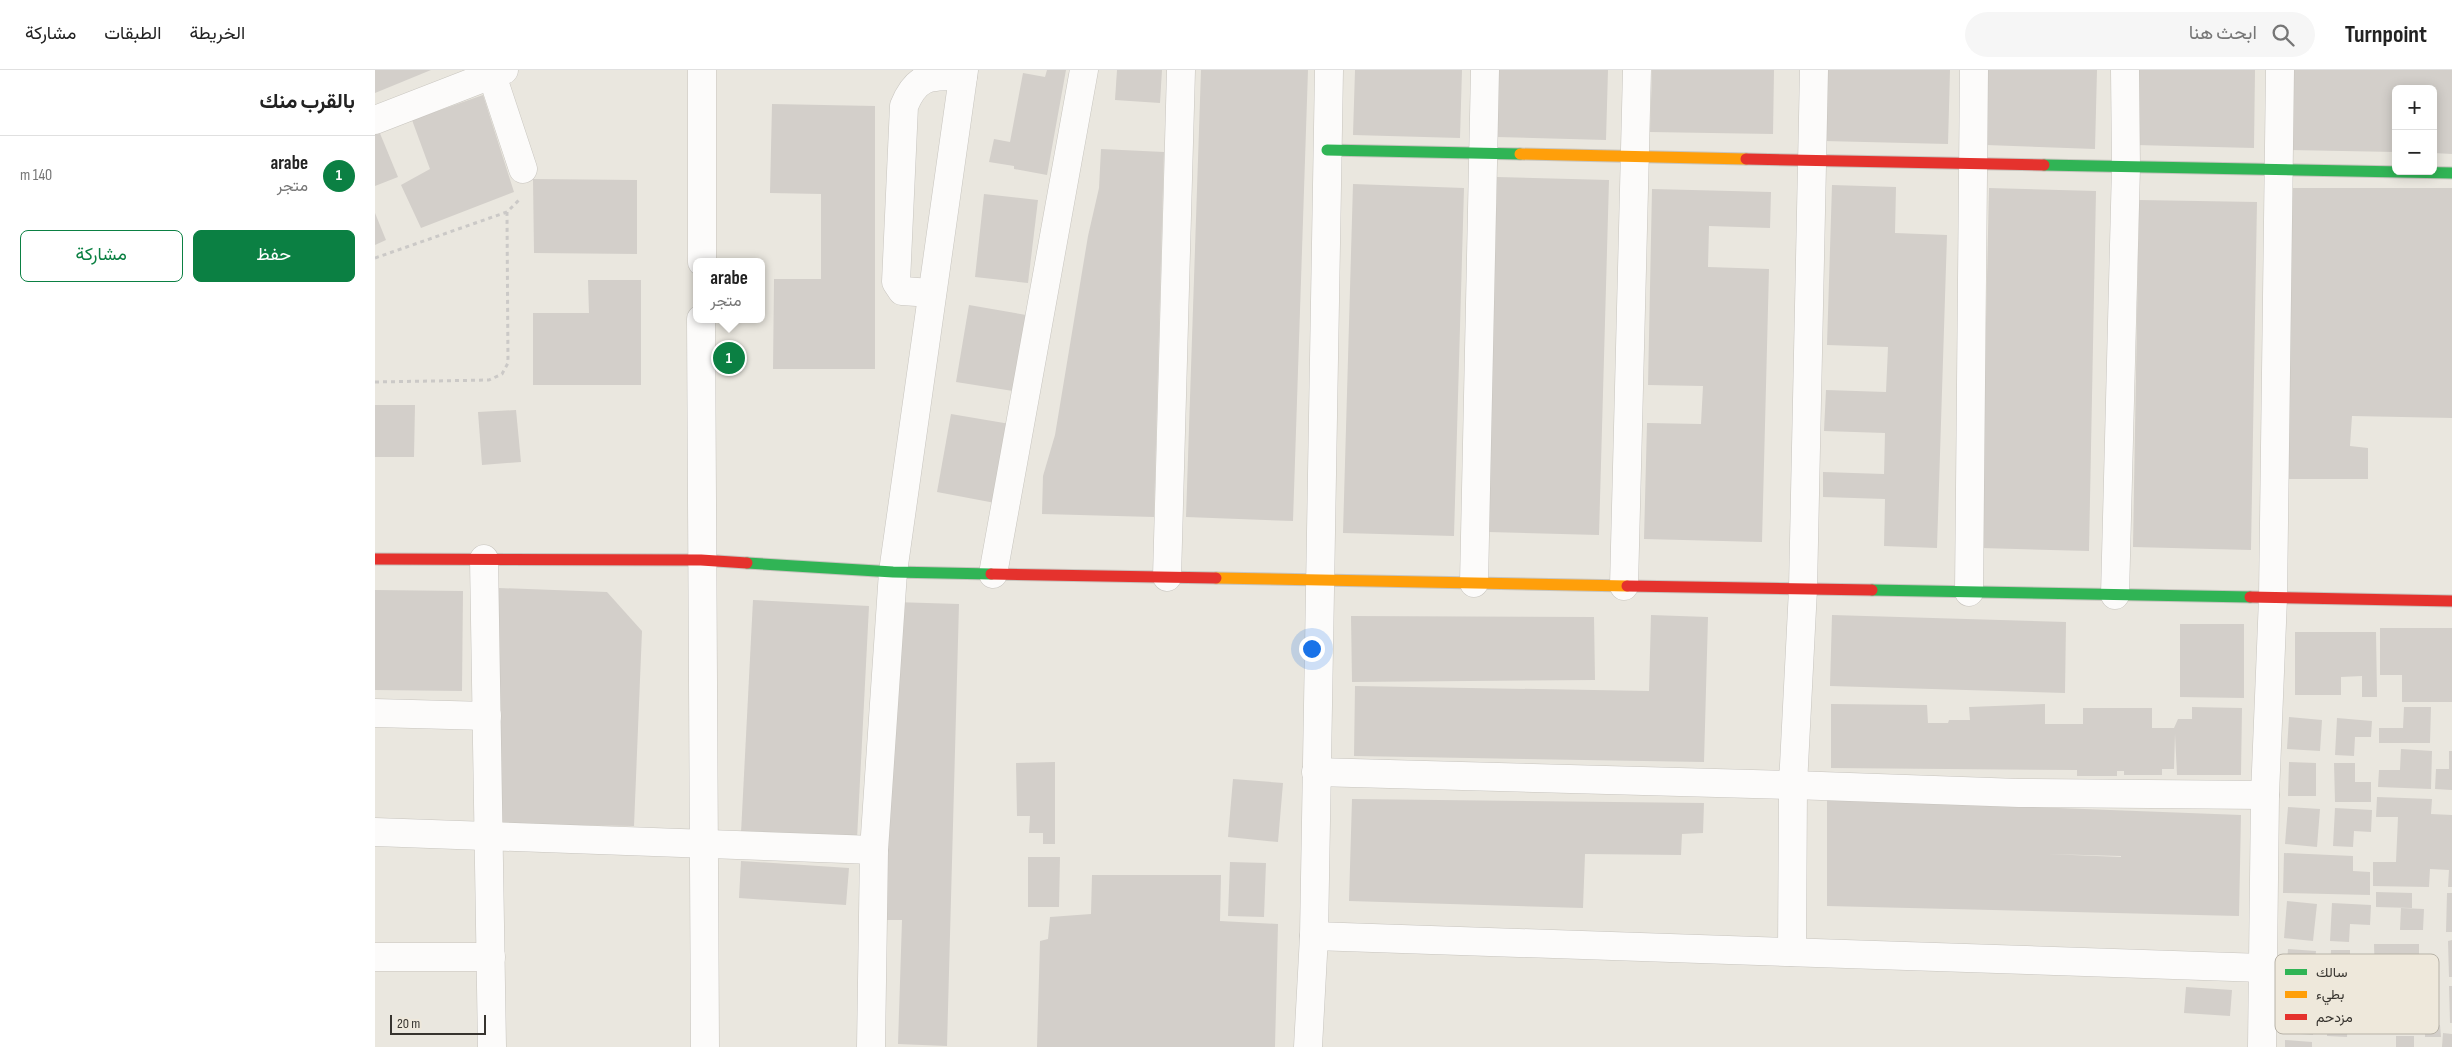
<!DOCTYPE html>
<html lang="ar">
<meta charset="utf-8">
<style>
body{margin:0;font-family:"Sofia Sans Condensed",Vazirmatn,sans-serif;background:#f6f6f6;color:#222;direction:rtl}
.controls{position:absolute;right:15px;top:15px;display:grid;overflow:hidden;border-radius:8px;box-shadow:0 2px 12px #0003}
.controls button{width:45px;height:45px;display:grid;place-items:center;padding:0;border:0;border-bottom:1px solid #e0e0e0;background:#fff;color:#222;font:25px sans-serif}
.scale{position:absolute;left:15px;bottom:12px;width:96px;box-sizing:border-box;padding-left:5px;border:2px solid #37342f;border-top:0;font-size:14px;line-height:18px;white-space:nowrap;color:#37342f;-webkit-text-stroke:4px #eee8db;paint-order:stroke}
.you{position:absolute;left:936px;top:578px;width:18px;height:18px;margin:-12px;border:4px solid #fff;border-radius:50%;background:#1a73e8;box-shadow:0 0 0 8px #1a73e833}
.badge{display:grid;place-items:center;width:32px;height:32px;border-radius:50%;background:#0b8043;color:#fff;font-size:16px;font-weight:700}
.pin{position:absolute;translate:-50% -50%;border:2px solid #fff;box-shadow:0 1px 5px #0006}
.popup{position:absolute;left:318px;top:188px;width:72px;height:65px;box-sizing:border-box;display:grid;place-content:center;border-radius:8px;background:#fff;filter:drop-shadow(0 1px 4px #0005);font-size:16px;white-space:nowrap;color:#767676}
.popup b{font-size:19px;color:#222}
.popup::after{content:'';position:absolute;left:50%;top:100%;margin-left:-10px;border:10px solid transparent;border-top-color:#fff}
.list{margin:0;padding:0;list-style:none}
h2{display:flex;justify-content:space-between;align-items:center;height:65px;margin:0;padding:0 20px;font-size:21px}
h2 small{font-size:16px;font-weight:400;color:#767676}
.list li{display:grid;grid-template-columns:32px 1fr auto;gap:15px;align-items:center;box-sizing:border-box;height:80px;padding:0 20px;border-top:1px solid #e0e0e0}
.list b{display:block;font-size:19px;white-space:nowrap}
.list p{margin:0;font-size:16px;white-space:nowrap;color:#767676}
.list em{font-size:16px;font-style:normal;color:#767676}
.actions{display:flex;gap:10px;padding:15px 20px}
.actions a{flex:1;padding:11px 0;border:1px solid #0b8043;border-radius:8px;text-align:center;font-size:18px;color:#0b8043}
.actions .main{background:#0b8043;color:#fff}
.icon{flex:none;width:28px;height:28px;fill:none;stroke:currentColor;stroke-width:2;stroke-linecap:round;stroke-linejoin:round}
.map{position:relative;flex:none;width:2077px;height:977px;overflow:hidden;direction:ltr}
header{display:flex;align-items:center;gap:30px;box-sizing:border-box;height:70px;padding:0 25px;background:#fff;border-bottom:1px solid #e0e0e0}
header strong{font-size:24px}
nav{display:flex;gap:28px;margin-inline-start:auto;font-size:18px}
.search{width:350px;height:45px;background:#f6f6f6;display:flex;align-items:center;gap:12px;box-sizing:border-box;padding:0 18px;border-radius:28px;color:#767676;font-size:19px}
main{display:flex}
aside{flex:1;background:#fff}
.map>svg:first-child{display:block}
</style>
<header>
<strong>Turnpoint</strong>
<div class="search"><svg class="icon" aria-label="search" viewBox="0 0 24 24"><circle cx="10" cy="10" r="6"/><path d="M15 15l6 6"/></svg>ابحث هنا</div>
<nav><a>الخريطة</a><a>الطبقات</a><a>مشاركة</a></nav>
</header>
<main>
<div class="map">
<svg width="2077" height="977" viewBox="0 0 2077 977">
<rect width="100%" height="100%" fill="#eae7df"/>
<g fill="#d3cfca" fill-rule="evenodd">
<path d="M 0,0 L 56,0 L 0,23 Z"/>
<path d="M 672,0 L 691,0 L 672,105 L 639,99 L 639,96 L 614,92 L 619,69 L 635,72 L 648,3 L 670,7 Z"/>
<path d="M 742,0 L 787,0 L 785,33 L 740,30 Z"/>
<path d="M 826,0 L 933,0 L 918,451 L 811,447 Z"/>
<path d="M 980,0 L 1087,0 L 1085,68 L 978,65 Z"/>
<path d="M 1124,0 L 1233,0 L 1231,70 L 1122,67 Z"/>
<path d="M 1277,0 L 1399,0 L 1398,64 L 1275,62 Z"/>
<path d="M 1451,0 L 1575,0 L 1573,74 L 1449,71 Z"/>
<path d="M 1613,0 L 1722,0 L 1720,79 L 1611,75 Z"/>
<path d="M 1762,0 L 1880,0 L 1879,78 L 1761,75 Z"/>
<path d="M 1916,0 L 2077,0 L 2077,84 L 2058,83 L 2058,19 L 2021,19 L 2021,82 L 1914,80 Z"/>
<path d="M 108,25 L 139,122 L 46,158 L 26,115 L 55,99 L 37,50 Z"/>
<path d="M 397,34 L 500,36 L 500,299 L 398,299 L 399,209 L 446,209 L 446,124 L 395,123 Z"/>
<path d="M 4,61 L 23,107 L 0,116 L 0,63 Z"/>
<path d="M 726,79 L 789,82 L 779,447 L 667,444 L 668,406 L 680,365 L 713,166 L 724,118 Z"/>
<path d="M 1122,107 L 1234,110 L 1224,465 L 1113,462 Z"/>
<path d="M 158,109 L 262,110 L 262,184 L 159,183 Z"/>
<path d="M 978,114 L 1089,118 L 1079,466 L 968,463 Z"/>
<path d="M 1457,115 L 1521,117 L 1520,163 L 1572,165 L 1562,478 L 1509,476 L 1510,429 L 1448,427 L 1448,402 L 1509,404 L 1510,363 L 1449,361 L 1451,320 L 1511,322 L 1513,277 L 1452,275 Z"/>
<path d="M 1614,118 L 1721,121 L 1714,481 L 1606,478 Z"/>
<path d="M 1915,118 L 2077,118 L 2077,348 L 1977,346 L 1975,376 L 1993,378 L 1993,409 L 1907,409 Z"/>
<path d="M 1277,119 L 1396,122 L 1395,158 L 1334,156 L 1333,197 L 1394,199 L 1387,472 L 1269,469 L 1272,353 L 1326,354 L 1328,316 L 1273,315 Z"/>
<path d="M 609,124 L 663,130 L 653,213 L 600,207 Z"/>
<path d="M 1764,130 L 1882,132 L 1876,480 L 1758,477 Z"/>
<path d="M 0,143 L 11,170 L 0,175 Z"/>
<path d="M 213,210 L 266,210 L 266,315 L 158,315 L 158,243 L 214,243 Z"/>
<path d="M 594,235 L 651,245 L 638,321 L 581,312 Z"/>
<path d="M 0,335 L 40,335 L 39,387 L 0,387 Z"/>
<path d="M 141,340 L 146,392 L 107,395 L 103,342 Z"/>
<path d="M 576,344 L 635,354 L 620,433 L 562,422 Z"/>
<path d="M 124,518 L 232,522 L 267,561 L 259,756 L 122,754 Z"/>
<path d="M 0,520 L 88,521 L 87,621 L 0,620 Z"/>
<path d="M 378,530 L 494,536 L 482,769 L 366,763 Z"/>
<path d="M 519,532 L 584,534 L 572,976 L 523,974 L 527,850 L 511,850 Z"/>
<path d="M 1276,545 L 1333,547 L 1329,692 L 979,686 L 980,616 L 1274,621 Z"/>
<path d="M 1457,545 L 1691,552 L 1690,623 L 1455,616 Z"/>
<path d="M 976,546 L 1219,547 L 1220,610 L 977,612 Z"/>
<path d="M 1805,554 L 1869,554 L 1869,628 L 1805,627 Z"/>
<path d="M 2005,558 L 2077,558 L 2077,632 L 2027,632 L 2027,605 L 2005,605 Z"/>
<path d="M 1920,562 L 2001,562 L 2002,627 L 1987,627 L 1987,606 L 1966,607 L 1966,625 L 1920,625 Z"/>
<path d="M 1456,634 L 1552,635 L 1553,653 L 1573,653 L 1574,650 L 1595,650 L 1594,637 L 1670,634 L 1670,654 L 1708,654 L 1708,638 L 1777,638 L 1777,658 L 1799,658 L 1803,649 L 1817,649 L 1817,637 L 1867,638 L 1866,705 L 1802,705 L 1800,664 L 1799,699 L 1787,699 L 1787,705 L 1749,705 L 1749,701 L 1742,701 L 1742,706 L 1702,706 L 1702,700 L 1456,698 Z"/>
<path d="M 2029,637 L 2056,637 L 2055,673 L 2004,673 L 2004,658 L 2028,658 Z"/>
<path d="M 1914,647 L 1947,650 L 1945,681 L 1912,679 Z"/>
<path d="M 1962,648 L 1997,651 L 1996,667 L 1980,667 L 1979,686 L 1960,685 Z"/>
<path d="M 2026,679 L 2057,681 L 2056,719 L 2003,717 L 2004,700 L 2025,700 Z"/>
<path d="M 2074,681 L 2077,681 L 2077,720 L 2060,719 L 2061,699 L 2074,699 Z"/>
<path d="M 680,692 L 680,774 L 668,774 L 668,763 L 654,763 L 655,746 L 642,746 L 641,693 Z"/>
<path d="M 1914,692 L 1941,693 L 1941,726 L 1913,726 Z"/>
<path d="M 1959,693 L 1980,693 L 1980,712 L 1996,712 L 1996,732 L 1960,732 Z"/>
<path d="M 858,709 L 908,713 L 903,772 L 853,767 Z"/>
<path d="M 2002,727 L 2057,729 L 2056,744 L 2077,745 L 2077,817 L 2073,817 L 2074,800 L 2055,799 L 2054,817 L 1998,816 L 1998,792 L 2021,792 L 2023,747 L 2001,747 Z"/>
<path d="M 977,729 L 1329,733 L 1328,763 L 1307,764 L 1306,785 L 1210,784 L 1208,838 L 974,831 Z"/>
<path d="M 1452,729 L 1866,745 L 1864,846 L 1452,836 ZM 1673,784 L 1746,786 L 1746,787 Z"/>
<path d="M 1913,737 L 1945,739 L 1942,777 L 1910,774 Z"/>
<path d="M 1960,738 L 1997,740 L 1996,762 L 1979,761 L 1978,777 L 1958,776 Z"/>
<path d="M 1909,783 L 1978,786 L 1978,801 L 1995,802 L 1995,825 L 1908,823 Z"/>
<path d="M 653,787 L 685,787 L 684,837 L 653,837 Z"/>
<path d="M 366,791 L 474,798 L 471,835 L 364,828 Z"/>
<path d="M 855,792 L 891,793 L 889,847 L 853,846 Z"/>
<path d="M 717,805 L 846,805 L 845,851 L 903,854 L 900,977 L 662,977 L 665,871 L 673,869 L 675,847 L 716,844 Z"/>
<path d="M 2001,822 L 2037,823 L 2037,838 L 2001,837 Z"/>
<path d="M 2072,823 L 2077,823 L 2077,862 L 2071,862 Z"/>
<path d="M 1912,831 L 1942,834 L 1938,871 L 1909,868 Z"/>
<path d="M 1957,833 L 1996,835 L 1995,855 L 1975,854 L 1974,872 L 1955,871 Z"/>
<path d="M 2026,838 L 2049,839 L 2048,860 L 2025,860 Z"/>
<path d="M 2077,870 L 2077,907 L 2074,907 L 2073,871 Z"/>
<path d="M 1999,874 L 2044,874 L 2044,906 L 2000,907 Z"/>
<path d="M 1913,879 L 1941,881 L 1937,921 L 1910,918 Z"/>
<path d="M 1956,880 L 1975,880 L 1975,900 L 1996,902 L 1994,947 L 1973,947 L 1972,967 L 1952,966 Z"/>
<path d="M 2000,916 L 2046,919 L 2044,953 L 2019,952 L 2020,934 L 1998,932 Z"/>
<path d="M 2074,916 L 2077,916 L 2077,953 L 2075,953 Z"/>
<path d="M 1811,917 L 1857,920 L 1855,946 L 1809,943 Z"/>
<path d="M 1907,922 L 1940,924 L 1938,965 L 1913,963 L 1913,946 L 1906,946 Z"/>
<path d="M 2050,955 L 2065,955 L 2066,967 L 2050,967 Z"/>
<path d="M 2068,963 L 2077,964 L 2077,977 L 2067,977 Z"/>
<rect x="2021" y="966" width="18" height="11"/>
<path d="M 1910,970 L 1937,972 L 1937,977 L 1910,977 Z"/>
</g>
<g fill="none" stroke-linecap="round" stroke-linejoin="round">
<g stroke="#c7c4be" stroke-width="29">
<g id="street">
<path d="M 117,5 L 148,99"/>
<path d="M 0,50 L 129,0"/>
<path d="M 327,192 L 327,0"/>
<path d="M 557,223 L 527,221 L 521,212 L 529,36 C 542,4 556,6 588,6"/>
<path d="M 326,249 L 330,977"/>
<path d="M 109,489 L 117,977"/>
<path d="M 618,504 L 709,0"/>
<path d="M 792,507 L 806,0"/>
<path d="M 1099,513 L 1110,0"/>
<path d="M 1249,516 L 1262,0"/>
<path d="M 1594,522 L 1599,0"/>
<path d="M 1740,525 L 1751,97 L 1750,0"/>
<path d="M 0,643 L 112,646"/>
<path d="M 941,702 L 1418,715 L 1644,723 L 1890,725"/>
<path d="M 0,762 L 499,780"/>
<path d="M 939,866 L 1888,898"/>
<path d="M 1417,882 L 1418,715 L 1428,519 L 1439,0"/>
<path d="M 0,887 L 116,887"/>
<path d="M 496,977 L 499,780 L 518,502 L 589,0"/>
<path d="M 933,977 L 939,866 L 954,0"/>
<path d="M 1887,977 L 1890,725 L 1898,528 L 1905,0"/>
</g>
</g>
<g stroke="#c7c4be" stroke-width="13">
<g id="fast">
<path d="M 952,80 L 1145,84"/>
<path d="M 1669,95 L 2077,103"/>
<path d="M 372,493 L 518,502 L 616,504"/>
<path d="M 1497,520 L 1875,527"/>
</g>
</g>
<g stroke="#c7c4be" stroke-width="13">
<g id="slow">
<path d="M 1145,84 L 1371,89"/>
<path d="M 841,508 L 1252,516"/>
</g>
</g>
<g stroke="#c7c4be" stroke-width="13">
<g id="jam">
<path d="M 1371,89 L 1669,95"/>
<path d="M 0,489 L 326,490 L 372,493"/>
<path d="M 616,504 L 841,508"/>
<path d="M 1252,516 L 1497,520"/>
<path d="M 1875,527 L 2077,531"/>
</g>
</g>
<g stroke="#cbc9c7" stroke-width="3" stroke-dasharray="4 4" stroke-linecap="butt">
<path d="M 0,188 L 132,142 L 146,128"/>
<path d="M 0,312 L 114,310 L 127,304 L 133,293 L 132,142"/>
</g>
<use href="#street" stroke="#fcfbfa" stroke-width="28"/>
<use href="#fast" stroke="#30b455" stroke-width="11"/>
<use href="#slow" stroke="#ff9f0a" stroke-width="11"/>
<use href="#jam" stroke="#e5322d" stroke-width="11"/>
</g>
<rect x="1900" y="884" width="164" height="80" rx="8" fill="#eee8db" stroke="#b7b2a7" stroke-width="1"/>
<rect x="1910" y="899" width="22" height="6" fill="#30b455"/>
<rect x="1910" y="921" width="22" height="7" fill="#ff9f0a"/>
<rect x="1910" y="944" width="22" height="6" fill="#e5322d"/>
<g font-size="14" fill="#37342f">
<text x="1941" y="907">سالك</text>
<text x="1941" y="929">بطيء</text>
<text x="1941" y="952">مزدحم</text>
</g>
</svg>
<div class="controls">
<button>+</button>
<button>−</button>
</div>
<div class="scale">20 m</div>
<div class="you"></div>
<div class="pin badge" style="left:354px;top:288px">1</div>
<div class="popup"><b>arabe</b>متجر</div>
</div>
<aside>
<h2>بالقرب منك<small></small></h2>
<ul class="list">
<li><span class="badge">1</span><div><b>arabe</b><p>متجر</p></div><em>140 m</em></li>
</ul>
<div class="actions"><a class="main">حفظ</a><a>مشاركة</a></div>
</aside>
</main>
